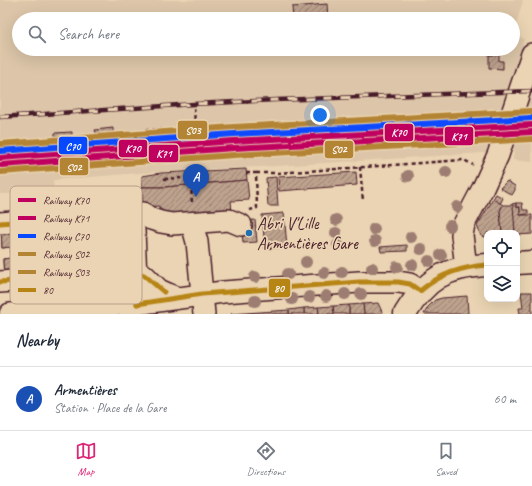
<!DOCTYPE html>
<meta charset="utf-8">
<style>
body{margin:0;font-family:Caveat,sans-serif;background:#f2f2f3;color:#1f2937}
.controls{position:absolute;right:12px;bottom:12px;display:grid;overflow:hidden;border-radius:8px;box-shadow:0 4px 16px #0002}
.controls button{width:36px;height:36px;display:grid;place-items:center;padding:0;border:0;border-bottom:1px solid #e0e1e3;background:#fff;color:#1f2937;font:20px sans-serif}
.you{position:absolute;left:320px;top:115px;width:14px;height:14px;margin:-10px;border:3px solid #fff;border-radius:50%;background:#1a73e8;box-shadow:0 0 0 6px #1a73e833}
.badge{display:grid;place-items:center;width:26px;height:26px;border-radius:50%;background:#db2777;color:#fff;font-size:13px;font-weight:700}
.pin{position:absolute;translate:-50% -33px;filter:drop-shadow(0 1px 2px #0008)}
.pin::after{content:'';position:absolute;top:21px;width:14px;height:12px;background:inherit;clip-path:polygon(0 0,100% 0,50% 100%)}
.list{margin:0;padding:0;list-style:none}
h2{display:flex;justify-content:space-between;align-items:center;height:52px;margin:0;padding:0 16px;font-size:17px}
h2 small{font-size:13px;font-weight:400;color:#747a83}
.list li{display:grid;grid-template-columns:26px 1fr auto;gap:12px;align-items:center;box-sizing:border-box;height:64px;padding:0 16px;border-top:1px solid #e0e1e3}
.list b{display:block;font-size:15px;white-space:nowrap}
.list p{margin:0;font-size:13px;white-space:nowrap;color:#747a83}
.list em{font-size:13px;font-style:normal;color:#747a83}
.icon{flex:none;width:22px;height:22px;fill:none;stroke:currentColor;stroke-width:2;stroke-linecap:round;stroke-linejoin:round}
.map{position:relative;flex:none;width:532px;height:314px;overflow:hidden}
.search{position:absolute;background:#fff;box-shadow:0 4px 16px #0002;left:12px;right:12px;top:12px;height:44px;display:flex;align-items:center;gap:10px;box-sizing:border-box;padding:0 14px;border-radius:22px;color:#747a83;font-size:15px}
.sheet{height:116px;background:#fff}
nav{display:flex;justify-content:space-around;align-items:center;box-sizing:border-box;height:56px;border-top:1px solid #e0e1e3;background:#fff;font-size:11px;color:#747a83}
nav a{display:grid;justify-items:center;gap:2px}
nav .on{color:#db2777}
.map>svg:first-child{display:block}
</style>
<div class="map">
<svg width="532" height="314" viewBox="0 0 532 314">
<defs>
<pattern id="building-hatch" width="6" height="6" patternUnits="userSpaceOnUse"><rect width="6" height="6" fill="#bda28d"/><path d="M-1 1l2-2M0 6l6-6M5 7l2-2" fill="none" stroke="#9c8373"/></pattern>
</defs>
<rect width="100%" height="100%" fill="#ead4b3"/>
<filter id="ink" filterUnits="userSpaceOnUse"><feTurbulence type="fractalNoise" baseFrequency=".025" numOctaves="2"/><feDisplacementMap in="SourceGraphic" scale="8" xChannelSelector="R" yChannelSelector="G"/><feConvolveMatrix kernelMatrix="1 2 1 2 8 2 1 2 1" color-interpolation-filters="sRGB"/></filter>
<g filter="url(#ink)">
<path fill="#dcc5a8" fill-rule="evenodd" d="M 0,0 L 523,0 L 514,32 L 524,39 L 512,79 L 532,81 L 532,162 L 513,160 L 514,151 L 277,166 L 138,173 L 53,180 L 54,193 L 0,194 ZM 19,19 L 513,19 L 513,49 L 19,49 Z"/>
<g fill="url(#building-hatch)" stroke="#4a1f2b" fill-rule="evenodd">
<path d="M 327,4 L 328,19 L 293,19 L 292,7 Z"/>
<path d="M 489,55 L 499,55 L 499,61 L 503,61 L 503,69 L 489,68 Z"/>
<path d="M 113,128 L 113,132 L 96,133 L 95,130 Z"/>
<path d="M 72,132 L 72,135 L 55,136 L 55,133 Z"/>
<path d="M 115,159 L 115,162 L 97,163 L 97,160 Z"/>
<path d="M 73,162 L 73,165 L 56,166 L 56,163 Z"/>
<path d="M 38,164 L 38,167 L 20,169 L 20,165 Z"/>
<path d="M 246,169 L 247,180 L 165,187 L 142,187 L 142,176 L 161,173 Z"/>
<path d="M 356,172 L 357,185 L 279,191 L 278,177 Z"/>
<path d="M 276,177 L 278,206 L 268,206 L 266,178 Z"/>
<path d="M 247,180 L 249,200 L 231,201 L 232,212 L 162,217 L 161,208 L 159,208 L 159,206 L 143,207 L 142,187 L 165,187 Z"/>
<path d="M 507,181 L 515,186 L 515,190 L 512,195 L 500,188 Z"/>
<path d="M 496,194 L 503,198 L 500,204 L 493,199 Z"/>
<path d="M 493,199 L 503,205 L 500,211 L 502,233 L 487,233 L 487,237 L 483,237 L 482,236 L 481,236 L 477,226 Z"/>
<path d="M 516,203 L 516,207 L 520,207 L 520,215 L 532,215 L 532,234 L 517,235 L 517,233 L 515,233 L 512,204 Z"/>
<path d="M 516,203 L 522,203 L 523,210 L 528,210 L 528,214 L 520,215 L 520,207 L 516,207 Z"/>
<path d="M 503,205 L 513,205 L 515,233 L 502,233 L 500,211 Z"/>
<path d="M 284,213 L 287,247 L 265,249 L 262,215 Z"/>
<path d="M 120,219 L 121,239 L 113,240 L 114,251 L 122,250 L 124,270 L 4,279 L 3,259 L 11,258 L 11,247 L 2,248 L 1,228 ZM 76,242 L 80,245 L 80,250 L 77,254 L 48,256 L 44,253 L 44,248 L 47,244 Z"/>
<path d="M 120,219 L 121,239 L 113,240 L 114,251 L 122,250 L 124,270 L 4,279 L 3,259 L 11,258 L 11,247 L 2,248 L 1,228 Z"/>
<path d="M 255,220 L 257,242 L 243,243 L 241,221 Z"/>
<path d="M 407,245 L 407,251 L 381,252 L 380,247 Z"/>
<path d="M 521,292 L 532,292 L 532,314 L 520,314 L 519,308 L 523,308 Z"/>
<path d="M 467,296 L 468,314 L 424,314 L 428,307 L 435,300 L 442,298 Z"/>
<path d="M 378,303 L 383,314 L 364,314 L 363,304 Z"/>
<path d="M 363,304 L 364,314 L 349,314 L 349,305 Z"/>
<path d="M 349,305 L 349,314 L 334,314 L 333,306 Z"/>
<path d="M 333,306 L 334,314 L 319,314 L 318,307 Z"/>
<path d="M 318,307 L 319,314 L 304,314 L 304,308 Z"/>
<path d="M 304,308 L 304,314 L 289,314 L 289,310 Z"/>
<path d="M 289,310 L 289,314 L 231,314 Z"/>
</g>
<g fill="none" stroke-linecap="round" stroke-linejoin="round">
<g stroke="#4a1f2b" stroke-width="24">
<g id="minor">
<path d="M 143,213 L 151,219 L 161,222 L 172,224 L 229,220 L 241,225"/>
<path d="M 0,223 L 117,214 C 127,215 131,221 134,230 L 137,304"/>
<path d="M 190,223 L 194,231 L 197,242 L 204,314"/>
<path d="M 466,267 L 462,235 L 464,224 L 483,188 L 498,155 L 532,54"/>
<path d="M 0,282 L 136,272 L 144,275 L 159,290 L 177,298"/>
<path d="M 10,314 L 143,303 L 223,292 L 359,282 L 398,282 L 410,284 L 420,291"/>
</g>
</g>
<g stroke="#4a1f2b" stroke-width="25">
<g id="major">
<path d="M 517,263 L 532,262"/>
<path d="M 405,314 C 426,279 446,267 487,265"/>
</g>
</g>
<g stroke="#4a1f2b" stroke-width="2.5" stroke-dasharray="4 3" stroke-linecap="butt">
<path d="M 145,130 L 162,129"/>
<path d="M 163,159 L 146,160 L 146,156 L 196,153 L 194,104"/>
<path d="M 360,167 L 363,201"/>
<path d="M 246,173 L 256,173 L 257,208 L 250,210"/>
<path d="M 256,173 L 278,173 L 464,160 L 473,165"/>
<path d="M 191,177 L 192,205"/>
<path d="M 164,179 L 181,178"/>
</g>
<use href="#minor" stroke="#ead4b3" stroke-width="21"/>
<use href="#major" stroke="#ead4b3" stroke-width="22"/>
<g stroke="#4a1f2b" stroke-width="4.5">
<g id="rail">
<path d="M 0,117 L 194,104 L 276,100 L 532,91"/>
<path d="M 0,150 L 314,128 L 532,117"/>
</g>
</g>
<use href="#rail" stroke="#ead4b3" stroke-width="3" stroke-dasharray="9" stroke-linecap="butt"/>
<g stroke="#ead4b3" stroke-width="8">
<g id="bus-1">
<path d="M 0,223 L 117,214 C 127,216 131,221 134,230 L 137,304"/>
<path d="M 0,282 L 136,272 L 144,275 L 164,292"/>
<path d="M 420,291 C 440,274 461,267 487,265"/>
<path d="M 137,304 L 202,294 L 359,282 L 398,282 L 410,284 L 420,291"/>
</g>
</g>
<use href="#bus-1" stroke="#b78514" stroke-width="5"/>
<g stroke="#ead4b3" stroke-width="9">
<path id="rail-1" d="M 0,158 L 234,141 L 532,125"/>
</g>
<g stroke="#ead4b3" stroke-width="9">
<path id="rail-2" d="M 1,165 L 234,148 L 532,132"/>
</g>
<g stroke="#ead4b3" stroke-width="9">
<path id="rail-3" d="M 0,151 L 234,134 L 532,118"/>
</g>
<g stroke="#ead4b3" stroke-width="9">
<path id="rail-4" d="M 1,172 L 235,155 L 532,139"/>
</g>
<g stroke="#ead4b3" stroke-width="9">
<path id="rail-5" d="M 0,144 L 233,127 L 531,111"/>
</g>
<use href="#rail-1" stroke="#bf005f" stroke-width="6"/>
<use href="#rail-2" stroke="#bf005f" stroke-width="6"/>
<use href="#rail-3" stroke="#0749ff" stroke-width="6"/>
<use href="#rail-4" stroke="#b48435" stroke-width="6"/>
<use href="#rail-5" stroke="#b48435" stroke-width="6"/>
</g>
<g fill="#9d7d72">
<circle cx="446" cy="172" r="6"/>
<circle cx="408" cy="176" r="6"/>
<circle cx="457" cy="207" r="6"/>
<circle cx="336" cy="220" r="6"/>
<circle cx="450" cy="226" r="6"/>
<circle cx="374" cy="229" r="6"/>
<circle cx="336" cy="233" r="6"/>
<circle cx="411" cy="237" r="6"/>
<circle cx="375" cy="241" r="6"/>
<circle cx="338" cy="245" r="6"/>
<circle cx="421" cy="249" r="6"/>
<circle cx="441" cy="255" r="6"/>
<circle cx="429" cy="261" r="6"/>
<circle cx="306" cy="262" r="6"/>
<circle cx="412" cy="265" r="6"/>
<circle cx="397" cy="267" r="6"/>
<circle cx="372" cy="268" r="6"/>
<circle cx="342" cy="272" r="6"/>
<circle cx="324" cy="273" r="6"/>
<circle cx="288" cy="274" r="6"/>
<circle cx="255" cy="277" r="6"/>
<circle cx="345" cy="294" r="6"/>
<circle cx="361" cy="294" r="6"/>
<circle cx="326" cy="296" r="6"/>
<circle cx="309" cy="297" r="6"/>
<circle cx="292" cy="299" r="6"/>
<circle cx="255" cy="301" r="6"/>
</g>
</g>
<circle fill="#1f6fb2" stroke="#ead4b3" stroke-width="1.5" cx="249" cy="233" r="4"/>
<g text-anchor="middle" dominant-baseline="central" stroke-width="3.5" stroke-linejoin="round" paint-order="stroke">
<g font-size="17" fill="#4a1f2b" stroke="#ead4b3" text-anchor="start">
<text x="257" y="223">Abri V'Lille<tspan x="257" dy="20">Armentières Gare</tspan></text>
</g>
</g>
<rect x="10" y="186" width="132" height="118" rx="6" fill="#ead4b3" stroke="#ba9e8a" stroke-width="1"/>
<rect x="18" y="198" width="18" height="4" fill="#bf005f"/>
<rect x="18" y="216" width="18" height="4" fill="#bf005f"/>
<rect x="18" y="234" width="18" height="4" fill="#0749ff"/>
<rect x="18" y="252" width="18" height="4" fill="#b48435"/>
<rect x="18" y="270" width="18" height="4" fill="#b48435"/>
<rect x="18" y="288" width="18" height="4" fill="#b78514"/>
<g font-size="11" fill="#4a1f2b">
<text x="43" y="204">Railway K70</text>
<text x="43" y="222">Railway K71</text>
<text x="43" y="240">Railway C70</text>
<text x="43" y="258">Railway S02</text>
<text x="43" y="276">Railway S03</text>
<text x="43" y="294">80</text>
</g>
<g stroke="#ead4b3" stroke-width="1.5">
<rect x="177" y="120" width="31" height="20" rx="4" fill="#b48435"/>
<rect x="384" y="123" width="30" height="19" rx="4" fill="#bf005f"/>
<rect x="444" y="126" width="30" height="20" rx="4" fill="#bf005f"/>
<rect x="58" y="136" width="30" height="19" rx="4" fill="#0749ff"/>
<rect x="118" y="139" width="30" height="19" rx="4" fill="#bf005f"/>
<rect x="324" y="140" width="30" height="19" rx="4" fill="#b48435"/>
<rect x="148" y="144" width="31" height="19" rx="4" fill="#bf005f"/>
<rect x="59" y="157" width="30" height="19" rx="4" fill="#b48435"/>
<rect x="268" y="278" width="23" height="20" rx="4" fill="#b78514"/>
</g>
<g font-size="11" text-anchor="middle" font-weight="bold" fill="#fff">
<text x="193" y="134">S03</text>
<text x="399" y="136">K70</text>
<text x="459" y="140">K71</text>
<text x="73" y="150">C70</text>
<text x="133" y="152">K70</text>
<text x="339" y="153">S02</text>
<text x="164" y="157">K71</text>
<text x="74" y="171">S02</text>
<text x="279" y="292">80</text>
</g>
</svg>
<div class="controls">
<button><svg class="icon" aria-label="locate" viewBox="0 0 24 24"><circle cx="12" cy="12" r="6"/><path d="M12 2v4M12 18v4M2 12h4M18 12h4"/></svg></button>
<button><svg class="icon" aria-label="layers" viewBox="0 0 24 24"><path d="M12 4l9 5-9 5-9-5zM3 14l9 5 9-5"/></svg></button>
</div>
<div class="you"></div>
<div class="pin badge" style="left:196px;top:197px;background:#1a4fb4">A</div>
<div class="search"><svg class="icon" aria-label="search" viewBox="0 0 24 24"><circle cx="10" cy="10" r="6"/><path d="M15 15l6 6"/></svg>Search here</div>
</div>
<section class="sheet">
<h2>Nearby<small></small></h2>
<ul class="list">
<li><span class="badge" style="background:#1a4fb4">A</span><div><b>Armentières</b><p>Station · Place de la Gare</p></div><em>60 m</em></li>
</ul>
</section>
<nav>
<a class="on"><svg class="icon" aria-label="map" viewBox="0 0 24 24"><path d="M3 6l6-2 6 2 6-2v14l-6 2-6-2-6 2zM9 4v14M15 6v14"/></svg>Map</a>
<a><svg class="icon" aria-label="directions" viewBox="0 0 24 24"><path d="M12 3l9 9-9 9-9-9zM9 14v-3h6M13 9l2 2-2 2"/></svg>Directions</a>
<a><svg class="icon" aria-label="saved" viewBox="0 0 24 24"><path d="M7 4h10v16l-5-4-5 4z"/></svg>Saved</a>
</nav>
